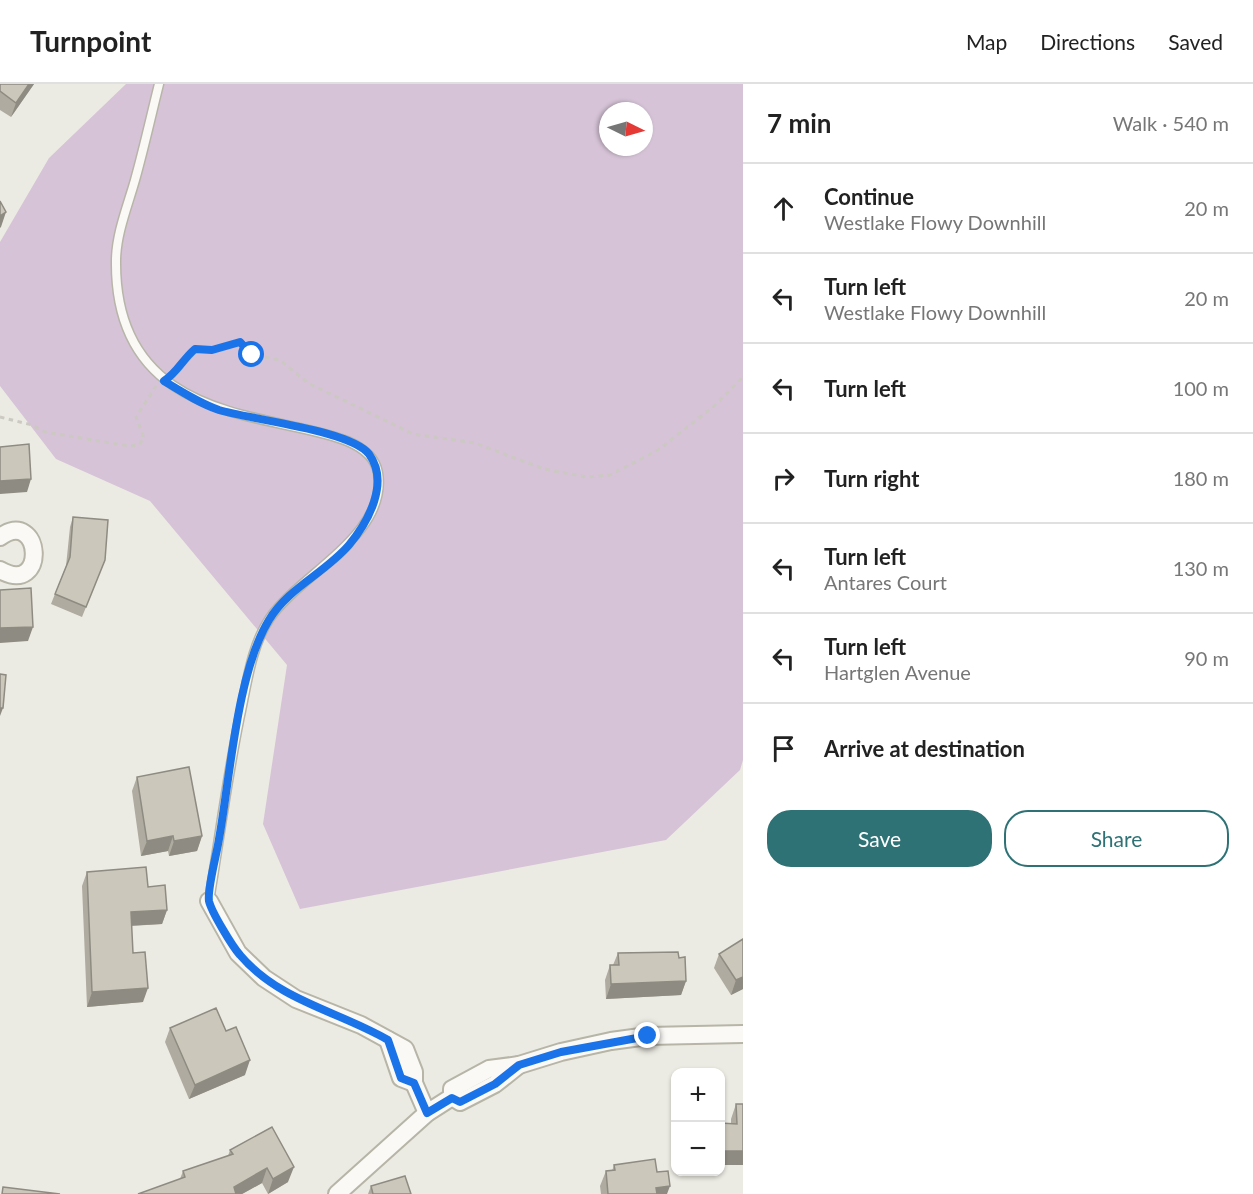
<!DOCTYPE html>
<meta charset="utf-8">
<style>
body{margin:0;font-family:Lato,sans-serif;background:#f6f6f6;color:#222}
.controls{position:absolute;right:18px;bottom:18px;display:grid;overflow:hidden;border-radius:12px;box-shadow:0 2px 4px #0004}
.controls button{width:54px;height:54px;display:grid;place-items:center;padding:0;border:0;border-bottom:2px solid #e0e0e0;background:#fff;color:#222;font:30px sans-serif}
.compass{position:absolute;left:599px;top:18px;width:54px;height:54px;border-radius:50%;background:#fff;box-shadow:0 2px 4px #0004;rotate:95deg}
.stop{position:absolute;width:18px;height:18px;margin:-14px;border:4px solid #1a73e8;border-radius:50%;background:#fff}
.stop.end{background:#1a73e8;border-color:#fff;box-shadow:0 2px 6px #0008}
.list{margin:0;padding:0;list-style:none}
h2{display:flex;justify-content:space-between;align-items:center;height:78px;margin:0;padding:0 24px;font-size:26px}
h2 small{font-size:20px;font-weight:400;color:#767676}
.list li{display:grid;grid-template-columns:39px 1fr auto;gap:18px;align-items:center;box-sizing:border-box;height:90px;padding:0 24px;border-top:2px solid #e0e0e0}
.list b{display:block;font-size:22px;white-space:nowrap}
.list p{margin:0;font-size:20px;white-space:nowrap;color:#767676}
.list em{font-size:20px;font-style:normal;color:#767676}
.actions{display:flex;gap:12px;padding:18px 24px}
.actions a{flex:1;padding:14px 0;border:2px solid #2f7275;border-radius:24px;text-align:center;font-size:21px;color:#2f7275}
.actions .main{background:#2f7275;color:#fff}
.icon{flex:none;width:33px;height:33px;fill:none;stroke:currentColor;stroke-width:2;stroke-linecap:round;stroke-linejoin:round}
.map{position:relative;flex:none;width:743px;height:1110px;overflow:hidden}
header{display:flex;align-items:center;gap:36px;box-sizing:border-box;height:84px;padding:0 30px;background:#fff;border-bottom:2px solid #e0e0e0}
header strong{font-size:28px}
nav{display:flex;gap:33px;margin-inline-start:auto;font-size:21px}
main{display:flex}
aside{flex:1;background:#fff}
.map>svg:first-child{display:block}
</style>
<header>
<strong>Turnpoint</strong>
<nav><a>Map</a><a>Directions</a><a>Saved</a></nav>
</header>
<main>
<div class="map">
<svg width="743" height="1110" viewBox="0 0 743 1110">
<rect width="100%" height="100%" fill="#ecebe3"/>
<path fill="#d6c3d7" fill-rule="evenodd" d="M 126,0 L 743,0 L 743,676 L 740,686 L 666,756 L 300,825 L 263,740 L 287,581 L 150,417 L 56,375 L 0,302 L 0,158 L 49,74 ZM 608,27 L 644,27 L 644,63 L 608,63 Z"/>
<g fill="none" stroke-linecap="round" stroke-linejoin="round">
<g stroke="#b7b5a7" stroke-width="11">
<path id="service" d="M 159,0 C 151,32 144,64 135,96 C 128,121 116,150 116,177 C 114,383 365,310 378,389 C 388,451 300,490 270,534 C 253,559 248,592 242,622 C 228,686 220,752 209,817"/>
</g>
<g stroke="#b7b5a7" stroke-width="20">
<g id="minor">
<path d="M 0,453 C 42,423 48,513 0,486"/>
<path d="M 209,817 L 238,869 L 264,894 L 296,915 L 361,941 L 405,965 L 414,988 L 414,999 L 427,1029"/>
<path d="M 388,956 L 401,994 L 414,999"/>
<path d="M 452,1013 L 452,1005 L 489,985 L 519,981 L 561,968 L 611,957 L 648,952 L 743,950"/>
<path d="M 452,1013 L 460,1018 L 495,1000 L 519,981"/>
<path d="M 337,1110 L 427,1029 L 452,1013"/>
</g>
</g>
<g stroke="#cbc9c1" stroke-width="3" stroke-dasharray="4.5 4.5" stroke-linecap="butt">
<path d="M 175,288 L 181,276 L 195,265 L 212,266 L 240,258 L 253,271 L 280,276 L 308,299 L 413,350 L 475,359 L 544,385 L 587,393 L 610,391 L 658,366 L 713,323 L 743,293"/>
<path d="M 0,333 L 32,341 L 45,348 L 129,362 L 139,361 L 144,354 L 136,333 L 156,302"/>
</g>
<use href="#service" stroke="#faf9f6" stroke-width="8"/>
<use href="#minor" stroke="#faf9f6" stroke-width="16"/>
</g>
<g fill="#afaba0">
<path d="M 0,0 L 34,0 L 11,33 L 0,26 Z"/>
<path d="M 73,433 L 101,486 L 82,533 L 51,520 L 66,482 L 70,443 Z"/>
<path d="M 137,693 L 202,752 L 197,767 L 169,772 L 168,767 L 141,772 L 132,707 Z"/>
<path d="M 87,788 L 148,803 L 167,826 L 162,840 L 131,842 L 133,869 L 143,918 L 87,923 L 82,802 Z"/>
<path d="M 618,869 L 679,874 L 686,897 L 681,911 L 606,915 L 605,896 L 610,881 L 613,881 Z"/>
<path d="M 719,870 L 743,905 L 731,911 L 714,884 Z"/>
<path d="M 170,944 L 245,991 L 189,1015 L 165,958 Z"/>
<path d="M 736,1020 L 743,1020 L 743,1081 L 720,1081 L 731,1040 L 731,1035 Z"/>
<path d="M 272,1043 L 288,1098 L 268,1110 L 262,1099 L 242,1110 L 138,1110 L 180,1095 L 183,1087 L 228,1072 L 230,1066 Z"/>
<path d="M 614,1081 L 657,1088 L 667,1110 L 601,1110 L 600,1102 L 606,1087 L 612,1087 Z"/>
<path d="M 371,1102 L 411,1110 L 368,1110 Z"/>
</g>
<g fill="#8e8b82">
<path d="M 29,0 L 34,0 L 11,33 L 16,19 Z"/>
<path d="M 6,128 L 1,143 L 0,144 L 0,132 Z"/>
<path d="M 31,395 L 27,408 L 0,410 L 0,397 Z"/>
<path d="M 33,543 L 28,557 L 0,559 L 0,544 Z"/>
<path d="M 0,624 L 3,624 L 0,632 Z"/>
<path d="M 173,752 L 168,767 L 141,772 L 147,757 Z"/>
<path d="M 202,752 L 197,767 L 169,772 L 174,757 Z"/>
<path d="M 167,826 L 162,840 L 125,842 L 131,828 Z"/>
<path d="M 743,893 L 743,905 L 731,911 L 736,896 Z"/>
<path d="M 686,897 L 681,911 L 606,915 L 611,900 Z"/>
<path d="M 148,904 L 143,918 L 87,923 L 92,908 Z"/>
<path d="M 250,976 L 245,991 L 189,1015 L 195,1001 Z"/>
<rect x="720" y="1067" width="23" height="14"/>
<path d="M 294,1083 L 288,1098 L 268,1110 L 273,1095 Z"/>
<path d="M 267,1084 L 262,1099 L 242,1110 L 231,1110 L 234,1103 Z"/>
<path d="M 670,1102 L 667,1110 L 654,1110 L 656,1104 Z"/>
</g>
<g fill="#cbc7ba" stroke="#8e8b82" stroke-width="1.5">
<path d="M 0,0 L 29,0 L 16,19 L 0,7 Z"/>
<path d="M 0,117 L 6,128 L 0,132 Z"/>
<path d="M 29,360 L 31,395 L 0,397 L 0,363 Z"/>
<path d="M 73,433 L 108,436 L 105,476 L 86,523 L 55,510 L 70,473 Z"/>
<path d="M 31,504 L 33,543 L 0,544 L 0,506 Z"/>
<path d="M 0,590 L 6,591 L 3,624 L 0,624 Z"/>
<path d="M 189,683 L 202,752 L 174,757 L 173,752 L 147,757 L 137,693 Z"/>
<path d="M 146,783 L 148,803 L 165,801 L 167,826 L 131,828 L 133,869 L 145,868 L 148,904 L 92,908 L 87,788 Z"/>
<path d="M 743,855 L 743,893 L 736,896 L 719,870 Z"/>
<path d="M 678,868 L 679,874 L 685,873 L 686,897 L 611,900 L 610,881 L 619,881 L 618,869 Z"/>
<path d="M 216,924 L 226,947 L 236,943 L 250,976 L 195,1001 L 170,944 Z"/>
<path d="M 736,1020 L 743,1020 L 743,1067 L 720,1067 L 720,1039 L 737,1040 Z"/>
<path d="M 272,1043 L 294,1083 L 273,1095 L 267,1084 L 234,1103 L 236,1110 L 138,1110 L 185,1093 L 183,1087 L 233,1070 L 230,1066 Z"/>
<path d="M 655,1075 L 657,1088 L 668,1087 L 670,1102 L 656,1104 L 657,1110 L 608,1110 L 606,1087 L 615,1086 L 614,1081 Z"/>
<path d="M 405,1092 L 411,1110 L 373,1110 L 371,1102 Z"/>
<path d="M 3,1103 L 60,1110 L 2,1110 Z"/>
</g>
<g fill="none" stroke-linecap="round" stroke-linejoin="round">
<path stroke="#1a73e8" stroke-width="8" d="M 252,271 L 240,258 L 212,266 L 195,265 C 183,275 177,289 164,297 C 182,308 199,319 219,326 C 252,336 350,346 369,370 C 390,399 368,438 349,461 C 325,489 288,504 269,536 C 237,588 230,694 219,755 C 217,769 207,805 209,817 C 211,827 232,862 240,871 C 279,917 338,927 388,956 L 401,994 L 414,999 L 427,1029 L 452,1014 L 460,1018 L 495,1000 L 519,981 L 561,968 L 648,952"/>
</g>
</svg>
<div class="controls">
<button>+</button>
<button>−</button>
</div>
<svg class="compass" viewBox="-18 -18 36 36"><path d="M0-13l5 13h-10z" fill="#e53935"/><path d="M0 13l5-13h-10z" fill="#767676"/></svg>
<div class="stop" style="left:252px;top:271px"></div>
<div class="stop end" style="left:648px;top:952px"></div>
</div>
<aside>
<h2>7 min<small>Walk · 540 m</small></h2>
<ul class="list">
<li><svg class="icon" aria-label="ahead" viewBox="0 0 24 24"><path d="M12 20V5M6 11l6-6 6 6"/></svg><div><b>Continue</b><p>Westlake Flowy Downhill</p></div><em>20 m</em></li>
<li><svg class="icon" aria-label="left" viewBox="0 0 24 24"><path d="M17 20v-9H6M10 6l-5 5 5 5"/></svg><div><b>Turn left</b><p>Westlake Flowy Downhill</p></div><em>20 m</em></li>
<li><svg class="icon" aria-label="left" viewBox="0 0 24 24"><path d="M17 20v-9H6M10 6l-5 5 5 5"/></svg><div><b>Turn left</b></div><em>100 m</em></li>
<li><svg class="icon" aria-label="right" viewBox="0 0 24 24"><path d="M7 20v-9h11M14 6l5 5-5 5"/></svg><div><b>Turn right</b></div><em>180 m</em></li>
<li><svg class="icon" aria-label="left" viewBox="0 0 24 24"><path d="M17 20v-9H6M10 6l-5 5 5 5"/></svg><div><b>Turn left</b><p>Antares Court</p></div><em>130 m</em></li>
<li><svg class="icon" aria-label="left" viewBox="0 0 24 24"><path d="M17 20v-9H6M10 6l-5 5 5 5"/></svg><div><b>Turn left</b><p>Hartglen Avenue</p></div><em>90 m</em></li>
<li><svg class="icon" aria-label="arrive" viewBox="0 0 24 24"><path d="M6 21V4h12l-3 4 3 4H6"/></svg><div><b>Arrive at destination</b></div></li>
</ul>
<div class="actions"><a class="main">Save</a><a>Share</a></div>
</aside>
</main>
